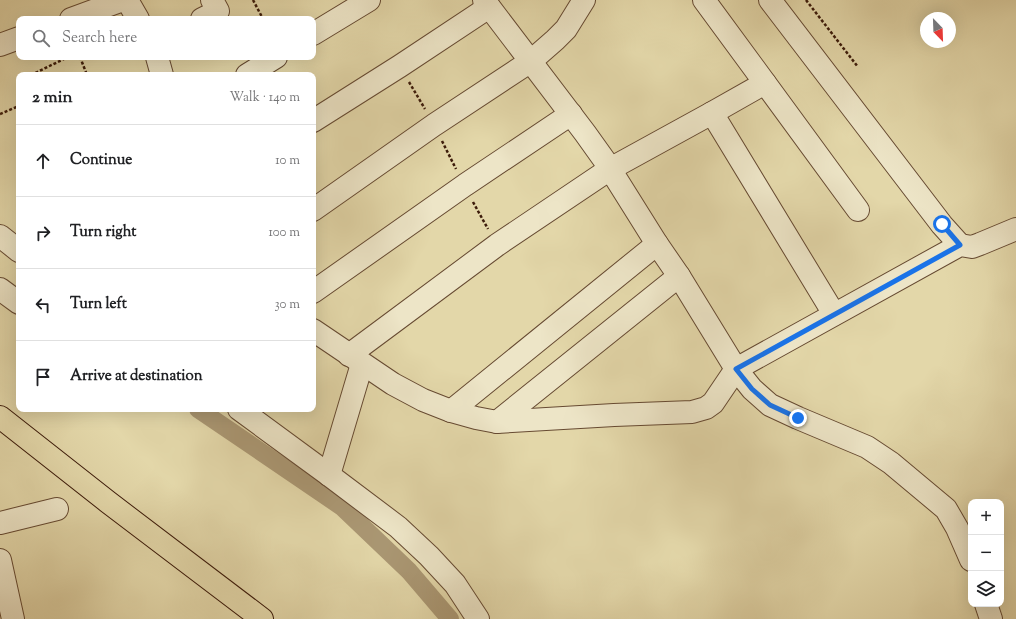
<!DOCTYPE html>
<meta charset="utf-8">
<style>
body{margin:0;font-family:"Sorts Mill Goudy",serif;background:#f6f6f6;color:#202124}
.controls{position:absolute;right:12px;bottom:12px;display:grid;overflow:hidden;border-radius:8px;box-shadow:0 4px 16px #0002}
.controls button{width:36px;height:36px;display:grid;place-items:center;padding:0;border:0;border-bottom:1px solid #e0e0e0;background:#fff;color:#202124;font:20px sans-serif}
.compass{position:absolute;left:920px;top:12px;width:36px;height:36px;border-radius:50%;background:#fff;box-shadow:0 4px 16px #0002;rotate:157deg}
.stop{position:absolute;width:12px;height:12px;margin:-9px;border:3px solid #1a73e8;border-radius:50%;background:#fff}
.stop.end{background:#1a73e8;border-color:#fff;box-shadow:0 1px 4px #0008}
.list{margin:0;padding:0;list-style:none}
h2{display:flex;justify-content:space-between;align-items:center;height:52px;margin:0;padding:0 16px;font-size:17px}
h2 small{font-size:13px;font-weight:400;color:#757577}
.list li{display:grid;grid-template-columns:26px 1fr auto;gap:12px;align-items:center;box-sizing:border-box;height:72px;padding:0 16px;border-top:1px solid #e0e0e0}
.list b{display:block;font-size:15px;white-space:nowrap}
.list em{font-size:13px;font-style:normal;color:#757577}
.icon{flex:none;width:22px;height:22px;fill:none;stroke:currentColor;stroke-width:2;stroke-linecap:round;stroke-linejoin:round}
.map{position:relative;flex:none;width:1016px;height:619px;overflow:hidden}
.search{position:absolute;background:#fff;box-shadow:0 4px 16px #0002;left:16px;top:16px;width:300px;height:44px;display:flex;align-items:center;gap:10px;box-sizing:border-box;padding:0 14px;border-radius:8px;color:#757577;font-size:15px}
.panel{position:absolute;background:#fff;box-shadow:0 4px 16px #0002;left:16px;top:72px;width:300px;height:340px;border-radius:8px}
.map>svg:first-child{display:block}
</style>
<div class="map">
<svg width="1016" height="619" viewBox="0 0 1016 619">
<rect width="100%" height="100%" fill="#e3d7a9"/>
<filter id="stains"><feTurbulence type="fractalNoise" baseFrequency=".005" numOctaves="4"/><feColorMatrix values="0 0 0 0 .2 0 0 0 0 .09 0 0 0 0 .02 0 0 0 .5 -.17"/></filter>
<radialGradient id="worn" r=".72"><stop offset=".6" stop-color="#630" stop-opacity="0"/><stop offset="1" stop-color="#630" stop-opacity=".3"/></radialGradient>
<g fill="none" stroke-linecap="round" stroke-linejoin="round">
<path stroke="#aa9773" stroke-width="18" d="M 198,409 L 342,507 L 409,571 L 450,619"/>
<g stroke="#664a32" stroke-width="24">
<g id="minor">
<path d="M 127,0 L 138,19"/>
<path d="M 484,0 L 585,133 L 605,161 L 657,244 L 679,276 L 736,369 L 752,389 L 770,405 L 798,418 L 867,447 L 891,463 L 946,509 L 957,528 L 971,560"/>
<path d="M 704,0 L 765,83"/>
<path d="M 770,0 L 942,225 L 960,245"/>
<path d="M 71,19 L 123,0"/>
<path d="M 202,19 L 218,11 L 212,0"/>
<path d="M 313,34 L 369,0"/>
<path d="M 0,45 L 19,38"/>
<path d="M 157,57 L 162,75"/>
<path d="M 247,75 L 276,57"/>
<path d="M 712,113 L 834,314"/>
<path d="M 313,121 L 400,66 L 489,7"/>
<path d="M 313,210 L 434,125 L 531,61 L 555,40 L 566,29 L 584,0"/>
<path d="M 0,236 L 19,251"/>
<path d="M 0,289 L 19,303"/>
<path d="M 313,292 L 465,185 L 571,114"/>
<path d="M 313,330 L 393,384 L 423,400 L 451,411 L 476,418 L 497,422 L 614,415 L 692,412 L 706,408 L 713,403 L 736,369 L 960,245 L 972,247 L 980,244 L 1016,229"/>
<path d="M 349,355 L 497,245 L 610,169 L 712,113 L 765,83 L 858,210"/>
<path d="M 239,409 L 329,475 L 398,527 L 429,556 L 455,584 L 478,619"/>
<path d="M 451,411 L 657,244"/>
<path d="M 497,422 L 679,276"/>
<path d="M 329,475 L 362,364"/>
<path d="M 0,523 L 57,509"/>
<path d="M 0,560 L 13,619"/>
<path d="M 986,604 L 991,619"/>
</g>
</g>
<g stroke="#3c1b0a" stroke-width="24">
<path id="major" d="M 0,417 L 108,502 L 262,619"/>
</g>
<g stroke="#3c1b0a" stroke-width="2.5" stroke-dasharray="3 2" stroke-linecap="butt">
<path d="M 253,0 L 262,17 L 260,19"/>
<path d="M 806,0 L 858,67"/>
<path d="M 80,57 L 87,75"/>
<path d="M 31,75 L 68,57"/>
<path d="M 409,82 L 425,109"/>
<path d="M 0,114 L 19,106"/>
<path d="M 442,141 L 456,169"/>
<path d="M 473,202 L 488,229"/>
</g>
<use href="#minor" stroke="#ede5c7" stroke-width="22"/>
<use href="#major" stroke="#e3d7a9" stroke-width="22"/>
</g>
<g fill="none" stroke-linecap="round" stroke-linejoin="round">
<path stroke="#1a73e8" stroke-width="5" d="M 798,418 L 770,405 L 752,389 L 736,369 L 960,245 L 942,224"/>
</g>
<rect width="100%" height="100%" filter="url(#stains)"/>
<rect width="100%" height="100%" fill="url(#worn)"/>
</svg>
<div class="controls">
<button>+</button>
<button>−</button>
<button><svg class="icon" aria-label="layers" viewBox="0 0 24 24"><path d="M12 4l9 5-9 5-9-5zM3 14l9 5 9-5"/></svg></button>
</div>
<svg class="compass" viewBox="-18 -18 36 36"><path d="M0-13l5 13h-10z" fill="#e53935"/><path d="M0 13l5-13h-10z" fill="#757577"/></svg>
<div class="stop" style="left:942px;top:224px"></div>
<div class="stop end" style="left:798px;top:418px"></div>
<div class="search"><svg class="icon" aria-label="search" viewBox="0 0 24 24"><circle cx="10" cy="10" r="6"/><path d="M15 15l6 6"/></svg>Search here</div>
<section class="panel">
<h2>2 min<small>Walk · 140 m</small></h2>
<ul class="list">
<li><svg class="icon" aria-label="ahead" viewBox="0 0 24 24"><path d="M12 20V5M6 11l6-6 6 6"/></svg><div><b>Continue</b></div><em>10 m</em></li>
<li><svg class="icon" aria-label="right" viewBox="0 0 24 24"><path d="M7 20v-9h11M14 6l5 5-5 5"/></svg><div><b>Turn right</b></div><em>100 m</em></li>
<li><svg class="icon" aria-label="left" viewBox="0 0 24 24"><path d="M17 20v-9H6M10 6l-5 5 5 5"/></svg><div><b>Turn left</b></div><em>30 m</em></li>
<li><svg class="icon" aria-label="arrive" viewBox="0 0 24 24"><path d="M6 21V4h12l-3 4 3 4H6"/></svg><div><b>Arrive at destination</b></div></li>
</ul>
</section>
</div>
